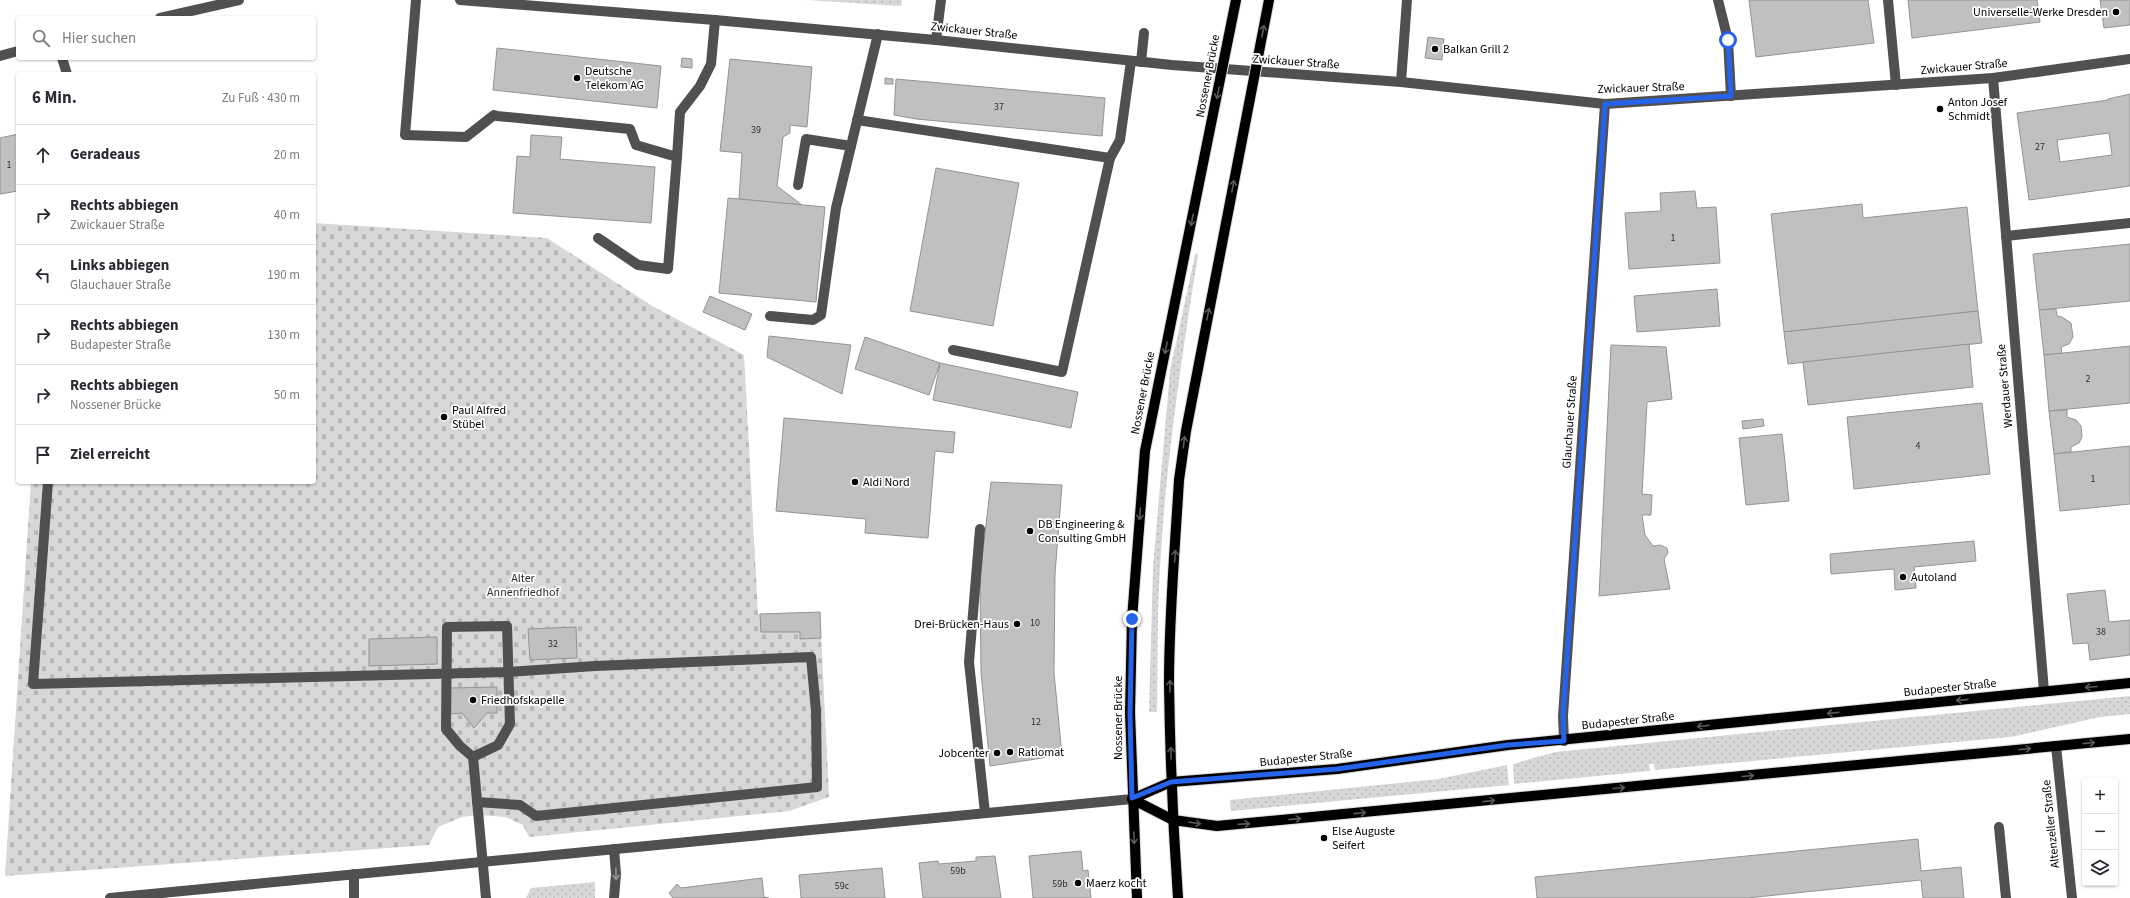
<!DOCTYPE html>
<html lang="de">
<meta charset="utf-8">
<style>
body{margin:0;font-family:"Source Sans 3",sans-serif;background:#f2f2f3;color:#2b2b33}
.controls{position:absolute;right:12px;bottom:12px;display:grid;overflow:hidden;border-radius:4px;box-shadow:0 1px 3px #0004}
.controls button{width:36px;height:36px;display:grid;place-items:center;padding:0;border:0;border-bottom:1px solid #e1e1e2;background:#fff;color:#2b2b33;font:20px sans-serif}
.stop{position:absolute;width:12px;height:12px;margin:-9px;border:3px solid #2563eb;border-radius:50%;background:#fff}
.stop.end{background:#2563eb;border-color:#fff;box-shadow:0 1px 4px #0008}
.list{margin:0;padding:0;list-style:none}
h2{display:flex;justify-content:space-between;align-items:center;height:52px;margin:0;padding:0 16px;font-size:17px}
h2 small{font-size:13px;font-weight:400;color:#7c7c81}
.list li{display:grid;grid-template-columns:26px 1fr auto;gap:12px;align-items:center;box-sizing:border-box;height:60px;padding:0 16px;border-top:1px solid #e1e1e2}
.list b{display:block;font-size:15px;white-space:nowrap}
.list p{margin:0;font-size:13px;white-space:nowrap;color:#7c7c81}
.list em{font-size:13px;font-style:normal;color:#7c7c81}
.icon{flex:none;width:22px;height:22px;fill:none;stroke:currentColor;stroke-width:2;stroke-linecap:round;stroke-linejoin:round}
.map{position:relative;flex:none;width:2130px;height:898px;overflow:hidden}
.search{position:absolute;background:#fff;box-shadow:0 1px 3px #0004;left:16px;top:16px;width:300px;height:44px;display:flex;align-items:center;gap:10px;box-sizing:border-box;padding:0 14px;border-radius:4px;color:#7c7c81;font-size:15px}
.panel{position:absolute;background:#fff;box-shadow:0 1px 3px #0004;left:16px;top:72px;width:300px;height:412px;border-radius:4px}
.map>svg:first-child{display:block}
</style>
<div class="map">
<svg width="2130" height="898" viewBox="0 0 2130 898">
<defs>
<pattern id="grass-dots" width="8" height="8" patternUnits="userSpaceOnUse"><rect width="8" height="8" fill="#d7d7d7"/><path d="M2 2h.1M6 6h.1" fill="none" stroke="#b7b7b7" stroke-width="1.8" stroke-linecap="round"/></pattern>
<pattern id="cemetery-stones" width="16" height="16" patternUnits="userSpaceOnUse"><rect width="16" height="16" fill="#d7d7d7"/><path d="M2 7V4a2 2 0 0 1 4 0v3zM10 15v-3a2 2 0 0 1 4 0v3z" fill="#b7b7b7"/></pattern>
</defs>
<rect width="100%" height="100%" fill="#fff"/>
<g fill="url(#grass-dots)">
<path d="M 807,0 L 902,0 L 901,6 Z"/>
<path d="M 1197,253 L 1198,256 C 1181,359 1166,463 1160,567 C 1157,616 1158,664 1157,712 L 1149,712 L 1153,567 L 1170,371 L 1195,255 Z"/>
<path d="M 2130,696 L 2130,714 L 2100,717 L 2011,737 L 1655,770 L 1654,764 L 1649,764 L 1650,771 L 1514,784 L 1513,764 L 1555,752 Z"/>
<path d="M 1507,765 L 1509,785 L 1231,811 L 1230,800 L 1438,779 Z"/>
<path d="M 595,882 L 595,898 L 526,898 L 531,888 Z"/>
</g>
<path fill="url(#cemetery-stones)" d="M 314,223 L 547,238 L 654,307 L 744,355 L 758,614 L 820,612 L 829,797 L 789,811 L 529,837 L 523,825 L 506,817 L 478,815 L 462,817 L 438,827 L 429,845 L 5,876 L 31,482 L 314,482 Z"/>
<g fill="#c0c0c0" stroke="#949494" fill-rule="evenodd">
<path d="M 1749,0 L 1868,0 L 1874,43 L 1756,57 Z"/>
<path d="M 1908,0 L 2037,0 L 2040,22 L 1912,38 Z"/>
<path d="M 2100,0 L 2130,0 L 2130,25 L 2104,28 Z"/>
<path d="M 1428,37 L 1444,39 L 1442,60 L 1425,58 Z"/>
<path d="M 497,48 L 661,66 L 657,108 L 493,90 Z"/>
<path d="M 682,58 L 692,59 L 692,68 L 681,67 Z"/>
<path d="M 730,59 L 812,67 L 807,127 L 790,125 L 790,133 L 783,137 L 777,186 L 802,205 L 739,199 L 742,153 L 720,151 Z"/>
<path d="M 885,78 L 893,79 L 893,84 L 885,84 Z"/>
<path d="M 896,79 L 1105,98 L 1102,136 L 916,119 L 894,115 Z"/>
<path d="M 2130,94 L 2130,186 L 2029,200 L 2017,113 L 2108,100 L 2108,99 ZM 2109,133 L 2112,155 L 2060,162 L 2057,140 Z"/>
<path d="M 18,134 L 18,191 L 0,194 L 0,138 Z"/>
<path d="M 531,135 L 562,137 L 560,159 L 655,167 L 651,223 L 513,213 L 517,156 L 530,157 Z"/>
<path d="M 936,168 L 1019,183 L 993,326 L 910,311 Z"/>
<path d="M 1695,191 L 1697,208 L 1716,207 L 1720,263 L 1629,269 L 1625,213 L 1661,211 L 1660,193 Z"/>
<path d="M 728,198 L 825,207 L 816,302 L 719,293 Z"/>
<path d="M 1862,204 L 1863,218 L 1967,207 L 1978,311 L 1784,332 L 1771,214 Z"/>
<path d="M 2130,244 L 2130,301 L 2039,310 L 2033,254 Z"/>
<path d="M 1717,289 L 1720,326 L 1637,332 L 1634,296 Z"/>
<path d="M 710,296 L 752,314 L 745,330 L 703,312 Z"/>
<path d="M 2056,309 L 2057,316 L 2062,317 L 2071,323 L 2073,337 L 2069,344 L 2061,347 L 2062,354 L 2044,355 L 2039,310 Z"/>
<path d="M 1978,311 L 1982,343 L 1788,364 L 1784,332 Z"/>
<path d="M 769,336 L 851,345 L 842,394 L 767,357 Z"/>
<path d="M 865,337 L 940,363 L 929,395 L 855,369 Z"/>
<path d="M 1969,344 L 1973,387 L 1808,405 L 1803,362 Z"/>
<path d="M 1611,345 L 1666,347 L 1672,399 L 1647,402 L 1642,494 L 1652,495 L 1651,515 L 1642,515 L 1645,535 L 1653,546 L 1660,545 L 1667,548 L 1668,553 L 1664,559 L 1670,589 L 1599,596 Z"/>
<path d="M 2130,346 L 2130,403 L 2049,411 L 2044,355 Z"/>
<path d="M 940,363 L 1078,392 L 1071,428 L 933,400 Z"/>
<path d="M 1982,403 L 1990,474 L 1854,489 L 1847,417 Z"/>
<path d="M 2067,410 L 2067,417 L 2076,420 L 2081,426 L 2082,437 L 2079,443 L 2071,447 L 2071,452 L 2054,454 L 2049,411 Z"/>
<path d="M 784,418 L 955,432 L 953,453 L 935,451 L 928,538 L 865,533 L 866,519 L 776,511 Z"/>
<path d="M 1763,419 L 1764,426 L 1743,429 L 1742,421 Z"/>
<path d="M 1782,434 L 1789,501 L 1746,505 L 1739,438 Z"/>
<path d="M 2130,446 L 2130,504 L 2060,511 L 2054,454 Z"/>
<path d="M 991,482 L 1062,485 L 1055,574 L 1054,673 L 1062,755 L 990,766 L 981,673 L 980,576 Z"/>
<path d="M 1974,541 L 1976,561 L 1914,567 L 1916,588 L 1895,590 L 1894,569 L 1831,574 L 1830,554 Z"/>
<path d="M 2105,590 L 2109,622 L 2130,620 L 2130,655 L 2090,660 L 2088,643 L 2073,644 L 2067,594 Z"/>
<path d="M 820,612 L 821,638 L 800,639 L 800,632 L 761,632 L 760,614 Z"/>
<path d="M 576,627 L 577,658 L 530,660 L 528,629 Z"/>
<path d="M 437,637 L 437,664 L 369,666 L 369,639 Z"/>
<path d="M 497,687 L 497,713 L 487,713 L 474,728 L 462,713 L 450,714 L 450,688 Z"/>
<path d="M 1918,839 L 1921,871 L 1961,867 L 1964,898 L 1923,898 L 1921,880 L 1747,898 L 1537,898 L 1535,877 Z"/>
<path d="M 1081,851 L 1083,871 L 1088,870 L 1091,898 L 1033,898 L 1029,856 Z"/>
<path d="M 995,856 L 1001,898 L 923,898 L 919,863 L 938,861 L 939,864 L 976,861 L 976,857 Z"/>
<path d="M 882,868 L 885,898 L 801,898 L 799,875 Z"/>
<path d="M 762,878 L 764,897 L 769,898 L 673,898 L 669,893 L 677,884 L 681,888 Z"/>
</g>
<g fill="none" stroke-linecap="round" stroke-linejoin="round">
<g stroke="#dbdbdb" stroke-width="12">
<g id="major">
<path d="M 1132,799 L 1173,820 L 1217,826 L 2130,739"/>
<path d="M 1132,799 L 1171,782 L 1337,769 L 1508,745 L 2130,683"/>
<path d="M 1137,898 L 1130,713 L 1132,619 L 1145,451"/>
<path d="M 1178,898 C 1173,827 1170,755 1169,683 C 1169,615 1175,548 1179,480"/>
</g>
</g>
<g stroke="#505050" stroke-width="10">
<path d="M 416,0 L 405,135 L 466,137 L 494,115 L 497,116 L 630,129 L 636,145 L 677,157 L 680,112 L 700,86 L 711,64 L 715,20"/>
<path d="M 460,0 L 715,20 L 936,40 L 1172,65 L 1401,82 L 1605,104 L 1993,78 L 2130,59"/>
<path d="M 1718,0 L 1728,40 L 1731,96"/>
<path d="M 1888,0 L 1896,85"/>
<path d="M 160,18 L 239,0"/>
<path d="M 936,40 L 941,0"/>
<path d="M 0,56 L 18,51"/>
<path d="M 62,58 L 67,74"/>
<path d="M 1141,62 L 1144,33"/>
<path d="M 1993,78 L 2044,691"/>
<path d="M 1401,82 L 1407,0"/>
<path d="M 857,120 L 1110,158"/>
<path d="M 798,185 L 806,139 L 851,146"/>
<path d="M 2006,236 L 2130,223"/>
<path d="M 598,238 L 638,265 L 668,269 L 677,157"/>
<path d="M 770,316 L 813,320 L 821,315 L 836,208 L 878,34"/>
<path d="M 953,350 L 1062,372 L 1110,158 L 1120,140 L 1131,61"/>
<path d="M 48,482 L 33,684 L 508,672 L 595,666 L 811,657 L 816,711 L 817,787 L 536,816 L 520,805 L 477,802"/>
<path d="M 980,529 L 969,662 L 985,813"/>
<path d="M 1564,741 L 1563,716 L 1605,104"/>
<path d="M 2056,746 L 2072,898"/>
<path d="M 473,757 L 498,745 L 510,724 L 507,626 L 447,627 L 446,729 L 460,746 L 473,757 L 486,898"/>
<path d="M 1999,827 L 2006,898"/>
<path d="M 614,849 L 616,874 L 614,898"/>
<path d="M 354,874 L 354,898"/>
<path d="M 110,898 L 1132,799"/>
</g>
<use href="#major" stroke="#000" stroke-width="10"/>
<g stroke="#dbdbdb" stroke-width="12" stroke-linecap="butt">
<g id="major-bridge">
<path d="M 1145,451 L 1236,0"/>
<path d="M 1179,480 L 1186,431 L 1269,0"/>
</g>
</g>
<use href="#major-bridge" stroke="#000" stroke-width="10"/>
</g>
<defs><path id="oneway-shaft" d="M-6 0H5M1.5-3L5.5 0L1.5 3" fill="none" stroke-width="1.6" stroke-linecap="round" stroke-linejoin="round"/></defs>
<g stroke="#595959">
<use href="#oneway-shaft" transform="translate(1263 31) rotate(-79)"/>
<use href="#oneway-shaft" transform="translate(1218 93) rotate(101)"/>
<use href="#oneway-shaft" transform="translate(1233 186) rotate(-79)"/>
<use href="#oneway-shaft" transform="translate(1192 220) rotate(101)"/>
<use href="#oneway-shaft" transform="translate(1208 314) rotate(-79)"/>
<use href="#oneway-shaft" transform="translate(1166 348) rotate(101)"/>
<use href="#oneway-shaft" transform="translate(1184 442) rotate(-83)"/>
<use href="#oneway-shaft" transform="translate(1140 514) rotate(94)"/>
<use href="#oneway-shaft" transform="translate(1175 556) rotate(-86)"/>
<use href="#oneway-shaft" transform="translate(1170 686) rotate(-90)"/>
<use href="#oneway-shaft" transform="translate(2091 687) rotate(175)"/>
<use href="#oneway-shaft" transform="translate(1962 700) rotate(174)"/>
<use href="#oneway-shaft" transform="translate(1833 713) rotate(174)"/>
<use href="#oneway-shaft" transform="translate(1703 726) rotate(174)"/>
<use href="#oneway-shaft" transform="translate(2089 743) rotate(-6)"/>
<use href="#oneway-shaft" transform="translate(2025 749) rotate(-6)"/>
<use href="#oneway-shaft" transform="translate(1171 753) rotate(-91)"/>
<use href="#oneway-shaft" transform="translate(1748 776) rotate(-5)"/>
<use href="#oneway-shaft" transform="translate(1619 788) rotate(-5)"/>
<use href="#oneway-shaft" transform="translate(1489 801) rotate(-6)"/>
<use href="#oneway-shaft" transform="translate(1360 813) rotate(-6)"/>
<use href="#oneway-shaft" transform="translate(1295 819) rotate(-6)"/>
<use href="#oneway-shaft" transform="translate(1195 823) rotate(8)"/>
<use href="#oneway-shaft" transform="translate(1244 824) rotate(-4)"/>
<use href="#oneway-shaft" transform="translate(1134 838) rotate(88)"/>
</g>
<use stroke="#969696" href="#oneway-shaft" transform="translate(616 874) rotate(89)"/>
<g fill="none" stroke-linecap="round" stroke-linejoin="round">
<path stroke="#2563eb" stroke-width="5" d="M 1132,619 L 1130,713 L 1132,798 L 1171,782 L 1337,769 L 1508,745 L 1564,741 L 1563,716 L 1605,104 L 1731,96 L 1728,40"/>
</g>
<g fill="#000" stroke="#fff" stroke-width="1.5">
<circle cx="2116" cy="12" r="4"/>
<circle cx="1435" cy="49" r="4"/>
<circle cx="577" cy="78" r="4"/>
<circle cx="1940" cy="109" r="4"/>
<circle cx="444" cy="417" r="4"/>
<circle cx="855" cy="482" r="4"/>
<circle cx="1030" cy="531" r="4"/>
<circle cx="1903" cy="577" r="4"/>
<circle cx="1017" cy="624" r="4"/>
<circle cx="473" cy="700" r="4"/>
<circle cx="1010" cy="752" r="4"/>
<circle cx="997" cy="753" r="4"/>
<circle cx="1324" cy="838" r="4"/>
<circle cx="1078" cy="883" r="4"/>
</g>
<g text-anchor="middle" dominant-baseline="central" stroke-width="3.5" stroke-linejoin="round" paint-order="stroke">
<g font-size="10" fill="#303030">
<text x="999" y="107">37</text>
<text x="756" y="130">39</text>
<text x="2040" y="147">27</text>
<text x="9" y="165">1</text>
<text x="1673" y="238">1</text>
<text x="2088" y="379">2</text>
<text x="1918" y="446">4</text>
<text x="2093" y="479">1</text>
<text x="1035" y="623">10</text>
<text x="2101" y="632">38</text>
<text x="553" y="644">32</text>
<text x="1036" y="722">12</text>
<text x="958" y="871">59b</text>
<text x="1060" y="884">59b</text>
<text x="842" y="886">59c</text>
</g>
<g font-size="12" fill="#000" stroke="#fff" text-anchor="start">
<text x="2108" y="12" text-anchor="end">Universelle-Werke Dresden</text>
<text x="1443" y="49">Balkan Grill 2</text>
<text x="585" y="71">Deutsche<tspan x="585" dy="14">Telekom AG</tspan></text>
<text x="1948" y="102">Anton Josef<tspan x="1948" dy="14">Schmidt</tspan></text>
<text x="452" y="410">Paul Alfred<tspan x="452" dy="14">Stübel</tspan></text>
<text x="863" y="482">Aldi Nord</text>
<text x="1038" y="524">DB Engineering &amp;<tspan x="1038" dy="14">Consulting GmbH</tspan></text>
<text x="1911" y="577">Autoland</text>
<text x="1009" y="624" text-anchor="end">Drei-Brücken-Haus</text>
<text x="481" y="700">Friedhofskapelle</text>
<text x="1018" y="752">Ratiomat</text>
<text x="989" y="753" text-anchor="end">Jobcenter</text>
<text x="1332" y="831">Else Auguste<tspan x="1332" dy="14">Seifert</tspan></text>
<text x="1086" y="883">Maerz kocht</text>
</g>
<g font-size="12" fill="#000" stroke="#fff">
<text transform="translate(974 31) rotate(6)">Zwickauer Straße</text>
<text transform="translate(1296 62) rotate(4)">Zwickauer Straße</text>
<text transform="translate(1964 67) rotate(-5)">Zwickauer Straße</text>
<text transform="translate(1208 76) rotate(-79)">Nossener Brücke</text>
<text transform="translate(1641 88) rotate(-2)">Zwickauer Straße</text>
<text transform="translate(2005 386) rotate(-95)">Werdauer Straße</text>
<text transform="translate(1143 393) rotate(-79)">Nossener Brücke</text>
<text transform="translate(1570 422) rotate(-86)">Glauchauer Straße</text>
<text transform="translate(1950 688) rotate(-6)">Budapester Straße</text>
<text transform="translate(1118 718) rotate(-90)">Nossener Brücke</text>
<text transform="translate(1628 721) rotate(-6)">Budapester Straße</text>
<text transform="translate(1306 758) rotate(-6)">Budapester Straße</text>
<text transform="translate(2051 824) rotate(-96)">Altenzeller Straße</text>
</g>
<g font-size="12" fill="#2e2e2e" stroke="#fff">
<text x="523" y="578">Alter<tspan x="523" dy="14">Annenfriedhof</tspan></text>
</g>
</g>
</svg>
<div class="controls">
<button>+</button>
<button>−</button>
<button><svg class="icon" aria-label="layers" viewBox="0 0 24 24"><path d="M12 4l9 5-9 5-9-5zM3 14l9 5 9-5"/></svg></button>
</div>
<div class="stop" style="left:1728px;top:40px"></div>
<div class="stop end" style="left:1132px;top:619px"></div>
<div class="search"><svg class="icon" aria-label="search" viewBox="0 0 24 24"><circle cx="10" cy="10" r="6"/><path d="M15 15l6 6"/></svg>Hier suchen</div>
<section class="panel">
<h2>6 Min.<small>Zu Fuß · 430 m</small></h2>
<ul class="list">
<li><svg class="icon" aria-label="ahead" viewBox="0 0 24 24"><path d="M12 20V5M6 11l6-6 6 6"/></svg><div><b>Geradeaus</b></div><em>20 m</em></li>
<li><svg class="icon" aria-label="right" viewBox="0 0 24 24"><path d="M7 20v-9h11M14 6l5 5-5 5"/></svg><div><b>Rechts abbiegen</b><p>Zwickauer Straße</p></div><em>40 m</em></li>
<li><svg class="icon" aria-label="left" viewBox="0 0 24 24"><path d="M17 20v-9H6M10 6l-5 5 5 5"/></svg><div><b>Links abbiegen</b><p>Glauchauer Straße</p></div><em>190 m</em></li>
<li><svg class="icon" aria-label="right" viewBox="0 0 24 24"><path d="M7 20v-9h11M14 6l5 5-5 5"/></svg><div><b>Rechts abbiegen</b><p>Budapester Straße</p></div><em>130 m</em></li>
<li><svg class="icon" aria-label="right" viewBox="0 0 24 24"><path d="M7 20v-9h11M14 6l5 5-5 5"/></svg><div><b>Rechts abbiegen</b><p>Nossener Brücke</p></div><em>50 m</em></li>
<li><svg class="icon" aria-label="arrive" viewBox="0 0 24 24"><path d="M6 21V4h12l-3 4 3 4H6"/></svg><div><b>Ziel erreicht</b></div></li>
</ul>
</section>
</div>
